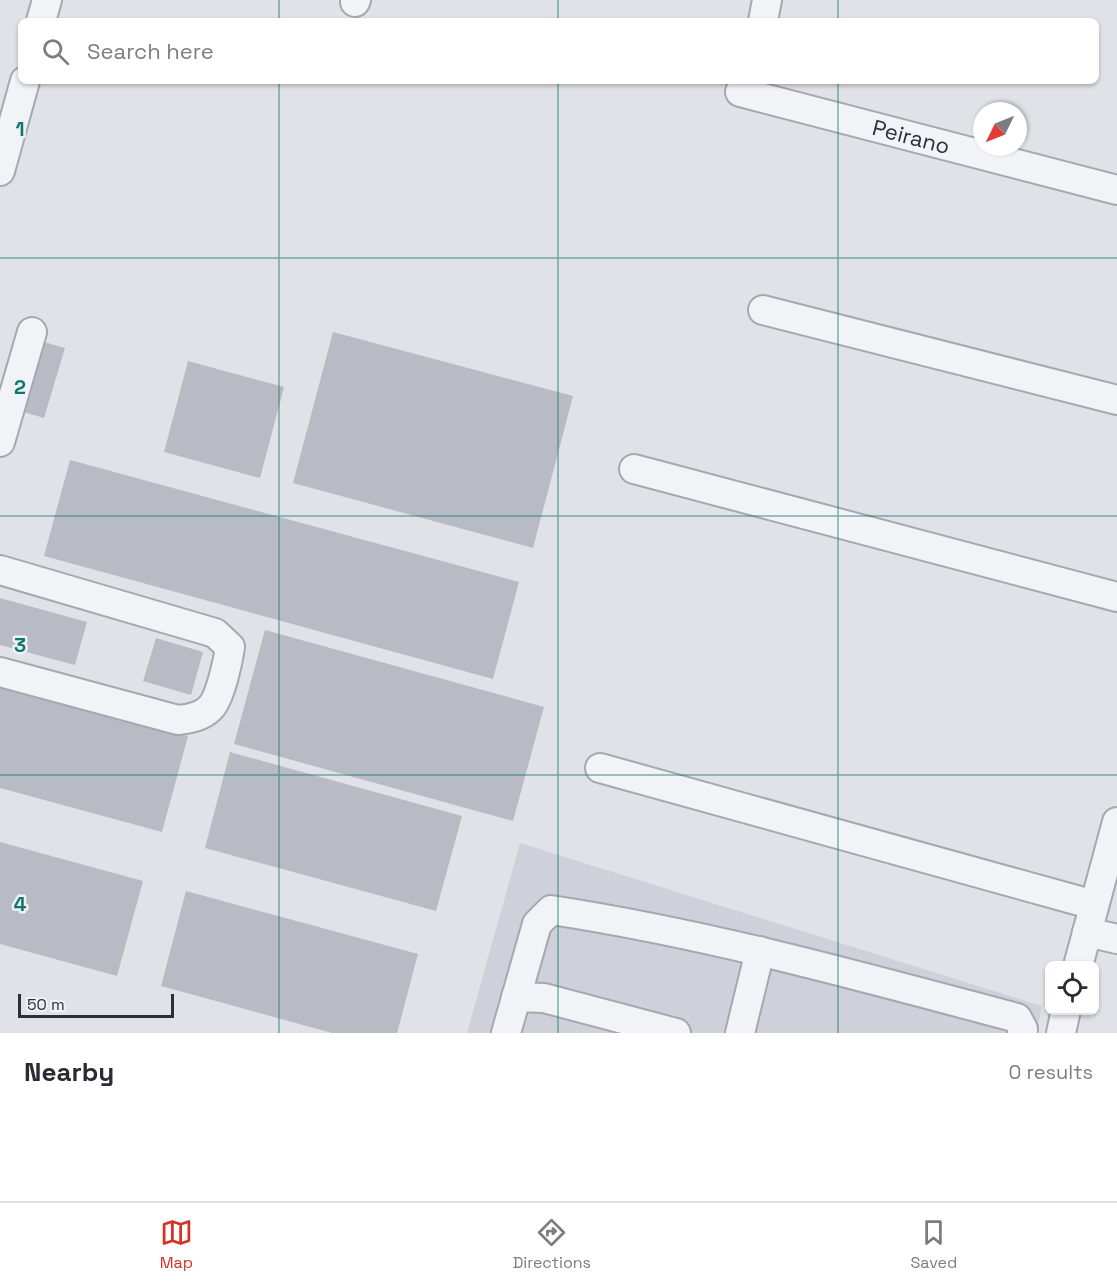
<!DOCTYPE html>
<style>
body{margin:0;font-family:"Space Grotesk",sans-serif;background:#f7f7f7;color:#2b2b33}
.controls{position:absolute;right:18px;bottom:18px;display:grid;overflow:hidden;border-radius:9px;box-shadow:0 2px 4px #0004}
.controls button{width:54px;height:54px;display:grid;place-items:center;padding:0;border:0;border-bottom:2px solid #e1e1e2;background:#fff;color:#2b2b33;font:30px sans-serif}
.compass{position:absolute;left:973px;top:102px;width:54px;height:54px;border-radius:50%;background:#fff;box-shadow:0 2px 4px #0004;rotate:227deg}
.scale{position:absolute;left:18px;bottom:15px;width:156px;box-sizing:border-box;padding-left:6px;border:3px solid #2a2e3d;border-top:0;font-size:16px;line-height:21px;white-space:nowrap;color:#2a2e3d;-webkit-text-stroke:4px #eff1f5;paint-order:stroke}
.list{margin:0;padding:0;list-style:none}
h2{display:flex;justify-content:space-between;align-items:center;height:78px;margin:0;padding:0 24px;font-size:26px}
h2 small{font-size:20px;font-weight:400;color:#7c7c81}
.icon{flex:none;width:33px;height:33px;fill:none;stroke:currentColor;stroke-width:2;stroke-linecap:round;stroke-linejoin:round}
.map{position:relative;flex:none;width:1117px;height:1033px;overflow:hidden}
.search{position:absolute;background:#fff;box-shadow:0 2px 4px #0004;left:18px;right:18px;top:18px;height:66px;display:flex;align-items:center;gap:15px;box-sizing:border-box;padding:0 21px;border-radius:9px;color:#7c7c81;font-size:22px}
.sheet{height:168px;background:#fff}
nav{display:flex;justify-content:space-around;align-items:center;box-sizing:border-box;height:84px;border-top:2px solid #e1e1e2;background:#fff;font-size:16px;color:#7c7c81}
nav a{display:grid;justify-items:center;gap:3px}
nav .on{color:#d93025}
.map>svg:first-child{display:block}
</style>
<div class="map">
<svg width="1117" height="1033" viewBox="0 0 1117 1033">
<rect width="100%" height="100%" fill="#e0e2e7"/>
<path fill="#ced1d9" d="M 520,843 L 1042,1006 L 1037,1033 L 467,1033 Z"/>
<g fill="#b8bbc4">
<path d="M 333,332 L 573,396 L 533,548 L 293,483 Z"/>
<path d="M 37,340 L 65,348 L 44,418 L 17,410 Z"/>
<path d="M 188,361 L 284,387 L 260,478 L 164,452 Z"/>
<path d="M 70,460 L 519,582 L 493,679 L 44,556 Z"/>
<path d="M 0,598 L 87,622 L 75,665 L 0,645 Z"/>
<path d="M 265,630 L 544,707 L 513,821 L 234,744 Z"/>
<path d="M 156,638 L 203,652 L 191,695 L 143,681 Z"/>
<path d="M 0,685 L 188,736 L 162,832 L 0,788 Z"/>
<path d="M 230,752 L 462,816 L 436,911 L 205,848 Z"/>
<path d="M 0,842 L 143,881 L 117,976 L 0,944 Z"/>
<path d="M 186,891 L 418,954 L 397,1033 L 332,1033 L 161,986 Z"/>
</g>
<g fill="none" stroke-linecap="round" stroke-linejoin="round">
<g stroke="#a6a8b1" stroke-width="32">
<g id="minor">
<path d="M 355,2 L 356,0"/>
<path d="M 41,21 L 47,0"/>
<path d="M 763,21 L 767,0"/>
<path id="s1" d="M 740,92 L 1117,190"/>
<path d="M 0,171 L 25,81"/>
<path d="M 763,310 L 1117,400"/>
<path d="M 0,442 L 32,332"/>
<path d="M 634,469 L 1117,597"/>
<path d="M 0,570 L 215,633 L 230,647 C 228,661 221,694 212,706 C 204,716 190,719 178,720 L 0,672"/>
<path d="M 600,768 L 1094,905"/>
<path d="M 1087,932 L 1117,939"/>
<path d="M 1078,966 L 1117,822"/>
<path d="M 516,997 L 544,998 L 676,1033"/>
<path d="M 506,1033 L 537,924 L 551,910 C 709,934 863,977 1017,1018 L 1023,1029 L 1022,1033"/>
<path d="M 740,1033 L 760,951"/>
<path d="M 1061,1033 L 1066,1010"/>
</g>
</g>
<use href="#minor" stroke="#f2f3f6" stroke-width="28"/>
</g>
<path fill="none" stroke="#0f766e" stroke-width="1.5" stroke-opacity="0.55" d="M 279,0 L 279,21M 558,0 L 558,21M 838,0 L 838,21M 279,81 L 279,1033M 558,81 L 558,1033M 838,81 L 838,1033M 0,258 L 1117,258M 0,516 L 1117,516M 0,775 L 1117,775"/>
<g text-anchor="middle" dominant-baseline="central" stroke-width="5" stroke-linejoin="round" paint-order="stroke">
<g font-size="22" fill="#2a2e3d" stroke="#eff1f5">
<text stroke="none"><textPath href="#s1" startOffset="177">Peirano</textPath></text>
</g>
</g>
<g font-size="20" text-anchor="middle" font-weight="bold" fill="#0f766e" stroke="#eff1f5" stroke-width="5" stroke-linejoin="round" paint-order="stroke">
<text x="20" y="136">1</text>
<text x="20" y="394">2</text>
<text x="20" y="652">3</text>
<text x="20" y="911">4</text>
</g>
</svg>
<div class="controls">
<button><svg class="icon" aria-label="locate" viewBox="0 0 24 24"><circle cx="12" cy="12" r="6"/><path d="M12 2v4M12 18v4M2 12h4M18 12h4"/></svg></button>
</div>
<svg class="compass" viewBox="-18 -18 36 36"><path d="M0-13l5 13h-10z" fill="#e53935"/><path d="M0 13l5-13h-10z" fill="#7c7c81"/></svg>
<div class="scale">50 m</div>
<div class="search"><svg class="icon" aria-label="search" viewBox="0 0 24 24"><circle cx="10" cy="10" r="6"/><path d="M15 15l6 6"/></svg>Search here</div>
</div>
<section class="sheet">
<h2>Nearby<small>0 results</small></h2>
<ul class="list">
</ul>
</section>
<nav>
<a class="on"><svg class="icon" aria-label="map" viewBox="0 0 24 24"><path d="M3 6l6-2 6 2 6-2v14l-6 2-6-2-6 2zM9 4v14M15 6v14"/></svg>Map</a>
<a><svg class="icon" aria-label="directions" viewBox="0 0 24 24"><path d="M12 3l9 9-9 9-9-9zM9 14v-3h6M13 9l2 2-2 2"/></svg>Directions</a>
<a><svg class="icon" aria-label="saved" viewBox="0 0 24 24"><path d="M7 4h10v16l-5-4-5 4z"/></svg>Saved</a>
</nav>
